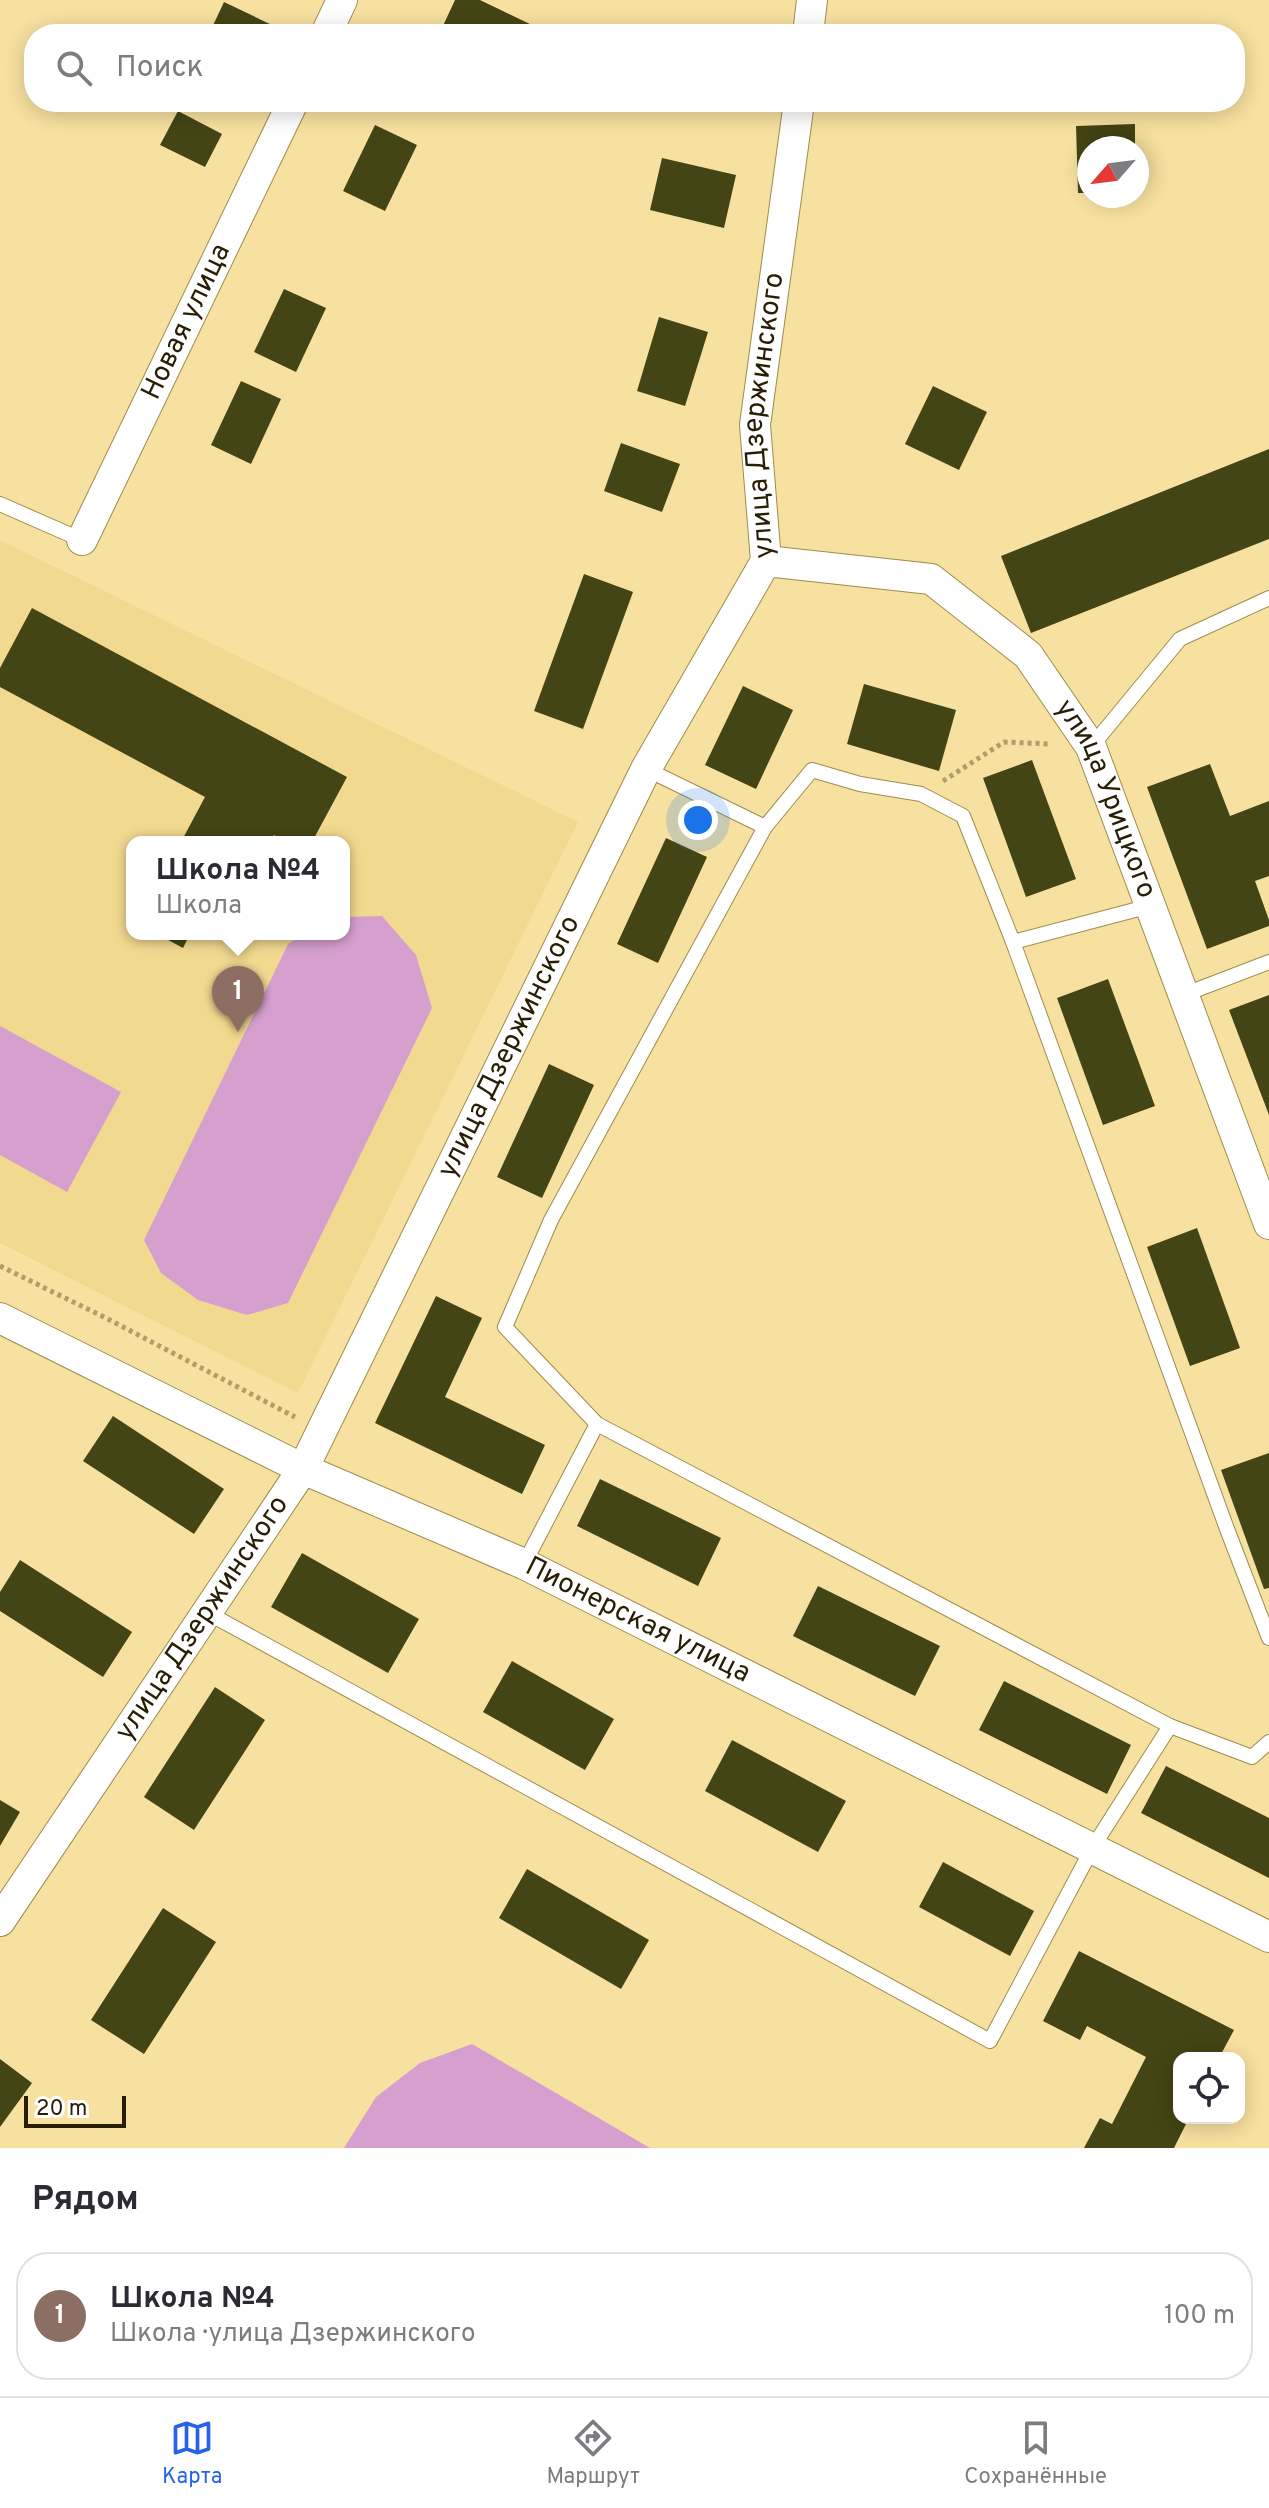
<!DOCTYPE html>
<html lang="ru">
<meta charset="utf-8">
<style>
body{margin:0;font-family:Overpass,sans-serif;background:#f2f2f3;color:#2b2b33}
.controls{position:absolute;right:24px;bottom:24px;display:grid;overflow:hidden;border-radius:16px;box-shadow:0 4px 20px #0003}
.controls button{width:72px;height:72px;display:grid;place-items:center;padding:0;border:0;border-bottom:2px solid #e1e1e2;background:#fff;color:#2b2b33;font:40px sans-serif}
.compass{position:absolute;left:1077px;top:136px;width:72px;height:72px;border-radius:50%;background:#fff;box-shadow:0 4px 20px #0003;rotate:242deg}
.scale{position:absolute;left:24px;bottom:20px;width:102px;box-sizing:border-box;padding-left:8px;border:4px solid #271e04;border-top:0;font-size:22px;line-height:28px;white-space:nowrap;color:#271e04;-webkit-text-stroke:6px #fff;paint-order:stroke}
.you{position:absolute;left:698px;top:820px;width:28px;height:28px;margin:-20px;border:6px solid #fff;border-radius:50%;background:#1a73e8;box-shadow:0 0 0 12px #1a73e833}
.badge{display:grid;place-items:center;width:52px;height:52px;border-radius:50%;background:#2563eb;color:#fff;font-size:26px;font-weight:700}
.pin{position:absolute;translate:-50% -66px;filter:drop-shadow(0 2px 4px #0008)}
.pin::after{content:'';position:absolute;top:42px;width:28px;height:24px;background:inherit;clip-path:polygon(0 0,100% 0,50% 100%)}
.popup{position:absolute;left:126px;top:836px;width:224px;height:104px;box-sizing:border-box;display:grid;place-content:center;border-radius:16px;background:#fff;filter:drop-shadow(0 2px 6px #0005);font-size:26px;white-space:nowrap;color:#7c7c81}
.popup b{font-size:30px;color:#2b2b33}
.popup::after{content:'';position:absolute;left:50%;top:100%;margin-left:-16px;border:16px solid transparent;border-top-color:#fff}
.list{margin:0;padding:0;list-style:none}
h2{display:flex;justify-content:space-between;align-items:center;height:104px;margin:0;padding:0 32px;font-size:34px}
h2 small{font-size:26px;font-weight:400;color:#7c7c81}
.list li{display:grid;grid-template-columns:52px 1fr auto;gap:24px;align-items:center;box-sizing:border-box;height:128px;margin:0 16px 16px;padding:0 16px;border:2px solid #e1e1e2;border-radius:32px}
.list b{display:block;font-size:30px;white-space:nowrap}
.list p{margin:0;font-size:26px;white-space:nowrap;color:#7c7c81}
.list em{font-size:26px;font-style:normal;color:#7c7c81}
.icon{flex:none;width:44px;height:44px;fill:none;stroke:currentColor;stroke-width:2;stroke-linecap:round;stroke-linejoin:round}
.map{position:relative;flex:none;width:1269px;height:2148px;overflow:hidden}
.search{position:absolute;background:#fff;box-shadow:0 4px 20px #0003;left:24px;right:24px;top:24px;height:88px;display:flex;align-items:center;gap:20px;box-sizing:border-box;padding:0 28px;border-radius:32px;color:#7c7c81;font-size:30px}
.sheet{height:248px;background:#fff}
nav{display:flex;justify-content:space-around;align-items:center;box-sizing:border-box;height:112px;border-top:2px solid #e1e1e2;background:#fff;font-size:22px;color:#7c7c81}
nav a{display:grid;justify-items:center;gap:4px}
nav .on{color:#2563eb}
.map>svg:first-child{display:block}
</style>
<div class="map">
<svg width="1269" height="2148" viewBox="0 0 1269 2148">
<rect width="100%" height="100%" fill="#f7e1a0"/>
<path fill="#f2d990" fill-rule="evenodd" d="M 0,540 L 578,822 L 298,1393 L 0,1243 ZM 132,842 L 344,842 L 344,934 L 132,934 Z"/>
<g fill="#d69fce">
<path d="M 382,916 L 416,955 L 432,1008 L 288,1303 L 247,1315 L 198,1300 L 161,1273 L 144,1240 L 288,944 L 304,934 L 344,934 L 344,917 Z"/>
<path d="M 0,1026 L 121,1092 L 67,1192 L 0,1155 Z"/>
<path d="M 472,2044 L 650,2148 L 344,2148 L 376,2097 L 420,2063 Z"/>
</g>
<g fill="#434514">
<path d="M 455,0 L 480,0 L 534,26 L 530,34 L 454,34 L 442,28 Z"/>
<path d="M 224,2 L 274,26 L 270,34 L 209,34 Z"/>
<path d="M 178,111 L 222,134 L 205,167 L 160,145 Z"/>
<path d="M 1135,124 L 1135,148 L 1089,148 L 1089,193 L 1078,193 L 1076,126 Z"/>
<path d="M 375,125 L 417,145 L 385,211 L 343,191 Z"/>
<path d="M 662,158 L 736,175 L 724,228 L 650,210 Z"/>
<path d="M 284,289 L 326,308 L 296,372 L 254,352 Z"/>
<path d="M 659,317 L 708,332 L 685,406 L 637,391 Z"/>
<path d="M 241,381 L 281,399 L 251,464 L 211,445 Z"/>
<path d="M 933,386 L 987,412 L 959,470 L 905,444 Z"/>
<path d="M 621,443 L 680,464 L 662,512 L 604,491 Z"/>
<path d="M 1269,449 L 1269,539 L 1031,633 L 1001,556 Z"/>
<path d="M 584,574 L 633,592 L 583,729 L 534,711 Z"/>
<path d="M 32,608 L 347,777 L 312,842 L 286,842 L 274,835 L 270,842 L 181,842 L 205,797 L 0,687 L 0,668 Z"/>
<path d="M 864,684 L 956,710 L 939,771 L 847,744 Z"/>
<path d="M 743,686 L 793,710 L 756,789 L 705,765 Z"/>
<path d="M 1032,760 L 1076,879 L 1026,897 L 983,778 Z"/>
<path d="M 1210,764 L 1230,816 L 1269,801 L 1269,876 L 1255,881 L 1269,920 L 1269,926 L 1207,949 L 1147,787 Z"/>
<path d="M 666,838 L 707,857 L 658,963 L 617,944 Z"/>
<path d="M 157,934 L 190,934 L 183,948 Z"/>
<path d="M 1108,979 L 1155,1106 L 1103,1125 L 1057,998 Z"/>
<path d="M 1269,995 L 1269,1115 L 1229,1010 Z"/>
<path d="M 549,1064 L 594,1085 L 542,1198 L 497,1177 Z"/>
<path d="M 1197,1228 L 1240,1348 L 1190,1366 L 1147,1247 Z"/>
<path d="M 436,1296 L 482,1318 L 445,1397 L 545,1445 L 522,1494 L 375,1423 Z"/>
<path d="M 113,1416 L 224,1489 L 194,1534 L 83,1461 Z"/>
<path d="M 1269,1453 L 1269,1588 L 1264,1589 L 1221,1470 Z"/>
<path d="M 600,1479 L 721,1538 L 698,1586 L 577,1526 Z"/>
<path d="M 302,1553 L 419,1619 L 388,1673 L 271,1607 Z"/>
<path d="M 20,1560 L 132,1632 L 103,1677 L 0,1611 L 0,1592 Z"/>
<path d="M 818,1586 L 940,1646 L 915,1696 L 793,1636 Z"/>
<path d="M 512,1661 L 614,1719 L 585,1770 L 483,1712 Z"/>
<path d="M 1004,1681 L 1131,1745 L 1107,1794 L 979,1730 Z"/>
<path d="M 215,1687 L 265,1720 L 194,1830 L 144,1797 Z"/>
<path d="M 732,1740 L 846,1801 L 818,1852 L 705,1791 Z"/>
<path d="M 1166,1766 L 1269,1818 L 1269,1878 L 1141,1813 Z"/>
<path d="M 0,1800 L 20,1812 L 0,1846 Z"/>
<path d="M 943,1862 L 1034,1911 L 1010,1956 L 919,1907 Z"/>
<path d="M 527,1869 L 649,1940 L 621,1989 L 499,1918 Z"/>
<path d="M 163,1908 L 216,1942 L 144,2054 L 91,2020 Z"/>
<path d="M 1079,1951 L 1234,2030 L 1219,2058 L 1179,2058 L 1179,2118 L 1189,2118 L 1174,2148 L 1084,2148 L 1100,2118 L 1112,2124 L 1146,2057 L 1087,2026 L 1080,2040 L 1043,2021 Z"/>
<path d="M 0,2059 L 32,2083 L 0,2127 Z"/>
</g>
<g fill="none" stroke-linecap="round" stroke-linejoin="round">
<g stroke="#a08b4c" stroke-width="16">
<g id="lane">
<path d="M 0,504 L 82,540"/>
<path d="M 1091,747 L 1180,639 L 1269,598"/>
<path d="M 646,769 L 765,827"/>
<path d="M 1013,942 L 1150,906"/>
<path d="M 1183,995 L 1269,962"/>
<path d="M 524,1564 L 597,1424"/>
<path d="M 206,1612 L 990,2041 L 1093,1847 L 1170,1726"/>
<path d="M 1269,1638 L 1227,1529 L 1013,942 L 963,816 L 921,794 L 860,784 L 812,770 L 765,827 L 551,1220 L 505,1327 L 597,1424 L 1170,1726 L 1252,1757 L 1269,1742"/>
</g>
</g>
<g stroke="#a08b4c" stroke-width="32">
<g id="street">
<path d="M 326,34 L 342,0"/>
<path d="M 808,34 L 812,0"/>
<path id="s1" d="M 82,540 L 293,102"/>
<path id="s2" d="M 766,561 L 931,579 L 1028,655 L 1091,747 L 1269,1224"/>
<path id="s3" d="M 0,1318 L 303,1469 L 524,1564 L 1269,1937"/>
<path id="s4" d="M 0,1921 L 303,1469 L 646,769 L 766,561 L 755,425 L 799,102"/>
</g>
</g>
<g stroke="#af9e6a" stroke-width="5" stroke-dasharray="4 4" stroke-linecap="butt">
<path d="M 943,781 L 1004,742 L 1050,744"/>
<path d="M 0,1266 L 104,1317 L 295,1417"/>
</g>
<use href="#lane" stroke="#fff" stroke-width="14"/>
<use href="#street" stroke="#fff" stroke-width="30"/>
</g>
<g text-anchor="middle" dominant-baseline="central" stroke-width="8" stroke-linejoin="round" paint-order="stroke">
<g font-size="28" fill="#271e04" stroke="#fff">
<text stroke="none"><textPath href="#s1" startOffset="242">Новая улица</textPath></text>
<text stroke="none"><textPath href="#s4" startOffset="1710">улица Дзержинского</textPath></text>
<text stroke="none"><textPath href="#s2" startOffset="454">улица Урицкого</textPath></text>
<text stroke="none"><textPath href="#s4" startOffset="1014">улица Дзержинского</textPath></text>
<text stroke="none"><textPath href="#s4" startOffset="364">улица Дзержинского</textPath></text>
<text stroke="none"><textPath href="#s3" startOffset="706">Пионерская улица</textPath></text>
</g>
</g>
</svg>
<div class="controls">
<button><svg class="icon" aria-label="locate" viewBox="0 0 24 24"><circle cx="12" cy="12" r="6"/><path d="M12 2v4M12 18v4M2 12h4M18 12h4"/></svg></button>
</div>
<svg class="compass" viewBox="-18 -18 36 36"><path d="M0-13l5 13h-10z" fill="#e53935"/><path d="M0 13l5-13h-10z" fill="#7c7c81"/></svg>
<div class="scale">20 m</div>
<div class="you"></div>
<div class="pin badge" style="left:238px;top:1032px;background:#8d6e63">1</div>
<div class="popup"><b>Школа №4</b>Школа</div>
<div class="search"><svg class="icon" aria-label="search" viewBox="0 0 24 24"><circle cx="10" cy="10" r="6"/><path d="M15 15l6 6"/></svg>Поиск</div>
</div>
<section class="sheet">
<h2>Рядом<small></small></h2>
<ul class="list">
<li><span class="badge" style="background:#8d6e63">1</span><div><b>Школа №4</b><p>Школа · улица Дзержинского</p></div><em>100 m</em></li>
</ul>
</section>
<nav>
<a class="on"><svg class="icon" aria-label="map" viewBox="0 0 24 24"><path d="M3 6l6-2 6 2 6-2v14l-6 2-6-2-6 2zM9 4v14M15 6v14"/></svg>Карта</a>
<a><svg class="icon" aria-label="directions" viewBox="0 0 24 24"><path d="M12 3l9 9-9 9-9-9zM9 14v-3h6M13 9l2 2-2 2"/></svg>Маршрут</a>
<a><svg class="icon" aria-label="saved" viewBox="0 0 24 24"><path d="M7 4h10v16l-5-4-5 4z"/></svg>Сохранённые</a>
</nav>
